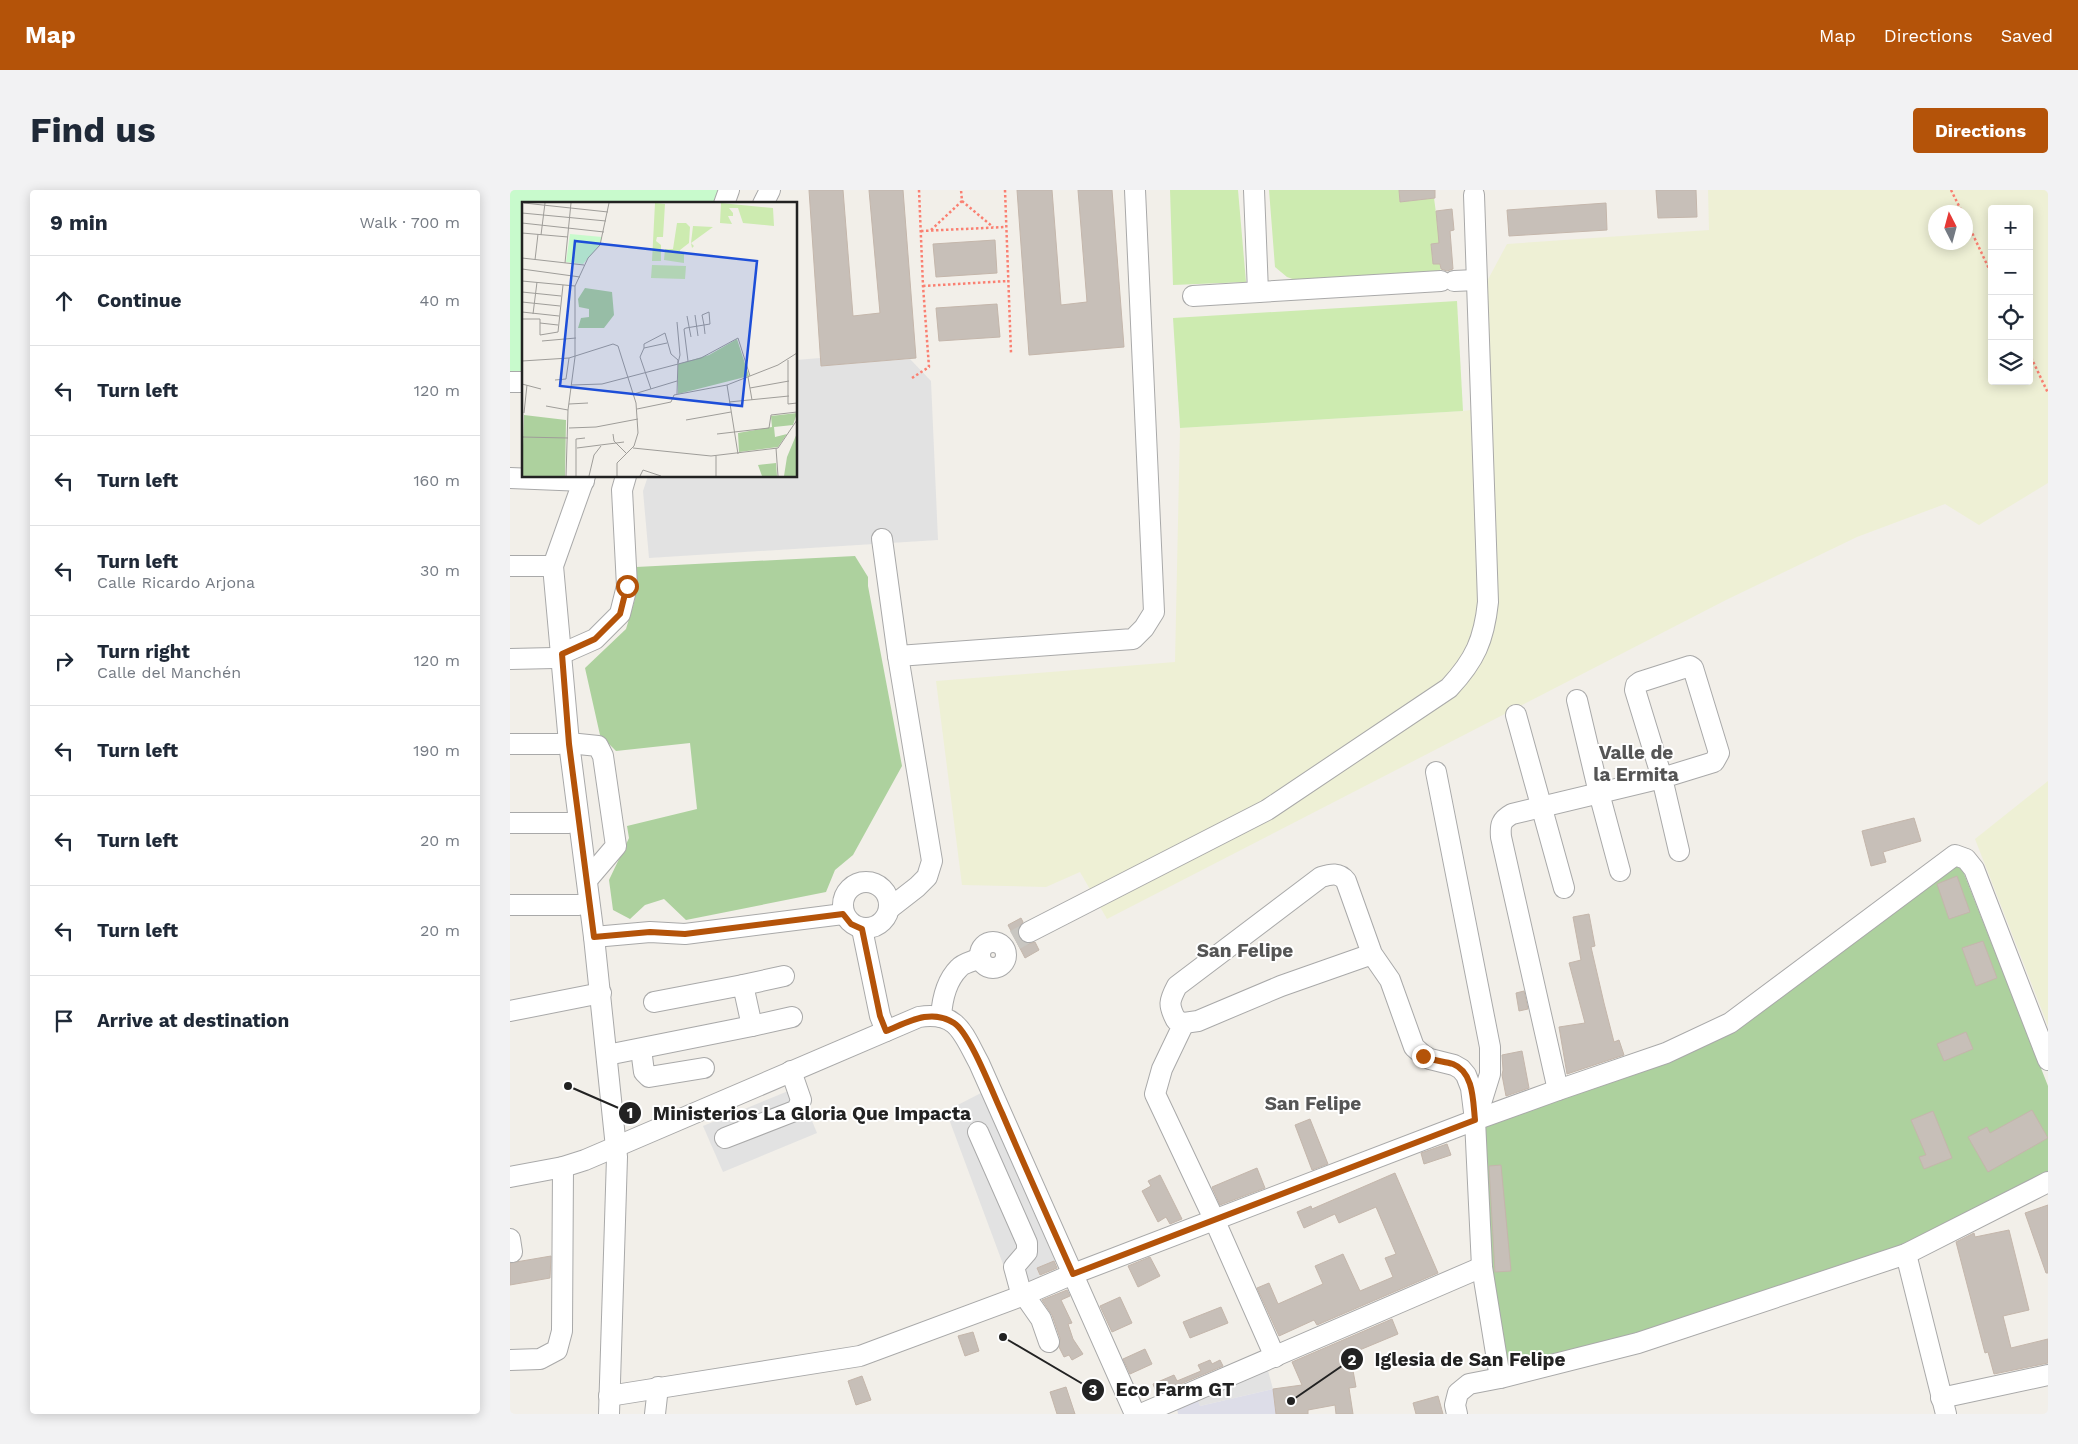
<!DOCTYPE html>
<meta charset="utf-8">
<style>
body{margin:0;font-family:"Work Sans",sans-serif;background:#f2f2f3;color:#1f2937}
.controls{position:absolute;right:15px;top:15px;display:grid;overflow:hidden;border-radius:5px;box-shadow:0 2px 12px #0003}
.controls button{width:45px;height:45px;display:grid;place-items:center;padding:0;border:0;border-bottom:1px solid #e0e1e3;background:#fff;color:#1f2937;font:25px sans-serif}
.compass{position:absolute;left:1418px;top:15px;width:45px;height:45px;border-radius:50%;background:#fff;box-shadow:0 2px 12px #0003;rotate:354deg}
.stop{position:absolute;width:15px;height:15px;margin:-11px;border:4px solid #b45309;border-radius:50%;background:#fff}
.stop.end{background:#b45309;border-color:#fff;box-shadow:0 1px 5px #0008}
.list{margin:0;padding:0;list-style:none}
h2{display:flex;justify-content:space-between;align-items:center;height:65px;margin:0;padding:0 20px;font-size:21px}
h2 small{font-size:16px;font-weight:400;color:#747a83}
.list li{display:grid;grid-template-columns:32px 1fr auto;gap:15px;align-items:center;box-sizing:border-box;height:90px;padding:0 20px;border-top:1px solid #e0e1e3}
.list b{display:block;font-size:19px;white-space:nowrap}
.list p{margin:0;font-size:16px;white-space:nowrap;color:#747a83}
.list em{font-size:16px;font-style:normal;color:#747a83}
.icon{flex:none;width:28px;height:28px;fill:none;stroke:currentColor;stroke-width:2;stroke-linecap:round;stroke-linejoin:round}
.map{position:relative;flex:none;width:1538px;height:1224px;overflow:hidden;border-radius:5px}
header{display:flex;align-items:center;gap:30px;box-sizing:border-box;height:70px;padding:0 25px;background:#b45309;color:#fff}
header strong{font-size:24px}
nav{display:flex;gap:28px;margin-inline-start:auto;font-size:18px}
.intro{display:flex;align-items:center;justify-content:space-between;box-sizing:border-box;height:120px;padding:0 30px}
h1{margin:0;font-size:35px}
.button{padding:12px 22px;border-radius:5px;background:#b45309;color:#fff;font-size:18px;font-weight:700}
main{display:flex;gap:30px;padding:0 30px}
aside{flex:1;background:#fff;border-radius:5px;box-shadow:0 2px 12px #0003}
.map>svg:first-child{display:block}
</style>
<header>
<strong>Map</strong>
<nav><a>Map</a><a>Directions</a><a>Saved</a></nav>
</header>
<div class="intro"><h1>Find us</h1><a class="button">Directions</a></div>
<main>
<aside>
<h2>9 min<small>Walk · 700 m</small></h2>
<ul class="list">
<li><svg class="icon" aria-label="ahead" viewBox="0 0 24 24"><path d="M12 20V5M6 11l6-6 6 6"/></svg><div><b>Continue</b></div><em>40 m</em></li>
<li><svg class="icon" aria-label="left" viewBox="0 0 24 24"><path d="M17 20v-9H6M10 6l-5 5 5 5"/></svg><div><b>Turn left</b></div><em>120 m</em></li>
<li><svg class="icon" aria-label="left" viewBox="0 0 24 24"><path d="M17 20v-9H6M10 6l-5 5 5 5"/></svg><div><b>Turn left</b></div><em>160 m</em></li>
<li><svg class="icon" aria-label="left" viewBox="0 0 24 24"><path d="M17 20v-9H6M10 6l-5 5 5 5"/></svg><div><b>Turn left</b><p>Calle Ricardo Arjona</p></div><em>30 m</em></li>
<li><svg class="icon" aria-label="right" viewBox="0 0 24 24"><path d="M7 20v-9h11M14 6l5 5-5 5"/></svg><div><b>Turn right</b><p>Calle del Manchén</p></div><em>120 m</em></li>
<li><svg class="icon" aria-label="left" viewBox="0 0 24 24"><path d="M17 20v-9H6M10 6l-5 5 5 5"/></svg><div><b>Turn left</b></div><em>190 m</em></li>
<li><svg class="icon" aria-label="left" viewBox="0 0 24 24"><path d="M17 20v-9H6M10 6l-5 5 5 5"/></svg><div><b>Turn left</b></div><em>20 m</em></li>
<li><svg class="icon" aria-label="left" viewBox="0 0 24 24"><path d="M17 20v-9H6M10 6l-5 5 5 5"/></svg><div><b>Turn left</b></div><em>20 m</em></li>
<li><svg class="icon" aria-label="arrive" viewBox="0 0 24 24"><path d="M6 21V4h12l-3 4 3 4H6"/></svg><div><b>Arrive at destination</b></div></li>
</ul>
</aside>
<div class="map">
<svg width="1538" height="1224" viewBox="0 0 1538 1224">
<rect width="100%" height="100%" fill="#f2efe9"/>
<g fill="#eef0d5" fill-rule="evenodd">
<path d="M 1198,0 L 1538,0 L 1538,293 L 1469,335 L 1435,314 L 1347,347 L 1216,410 L 597,729 L 570,682 L 536,697 L 452,695 L 426,491 L 665,472 L 670,238 L 953,221 L 982,217 L 975,95 L 997,54 L 1199,40 ZM 1482,19 L 1519,19 L 1519,191 L 1482,191 ZM 1426,22 L 1456,22 L 1456,52 L 1426,52 Z"/>
<path d="M 1538,591 L 1538,836 L 1465,649 Z"/>
</g>
<g fill="#cdebb0">
<path d="M 660,0 L 728,0 L 736,92 L 663,95 Z"/>
<path d="M 759,0 L 889,0 L 890,12 L 924,8 L 930,53 L 921,54 L 923,74 L 930,74 L 931,85 L 791,92 L 777,87 L 765,77 Z"/>
<path d="M 947,111 L 953,221 L 670,238 L 663,128 Z"/>
</g>
<g fill="#add19e">
<path d="M 345,366 L 358,387 L 358,396 L 392,576 L 343,665 L 325,680 L 316,702 L 176,730 L 154,709 L 135,715 L 120,729 L 103,720 L 99,690 L 119,648 L 117,636 L 187,619 L 180,553 L 106,561 L 90,545 L 75,478 L 116,439 L 125,409 L 126,377 Z"/>
<path d="M 1443,668 L 1451,676 L 1538,896 L 1538,985 L 1425,1041 L 1325,1083 L 996,1185 L 991,1174 L 966,931 L 1222,835 Z"/>
</g>
<path fill="#c8facc" d="M 0,0 L 210,0 L 207,14 L 14,14 L 14,182 L 0,183 Z"/>
<g fill="#e2e2e2">
<path d="M 310,168 L 311,176 L 400,169 L 421,191 L 428,350 L 139,368 L 133,301 L 138,286 L 286,286 L 286,170 Z"/>
<path d="M 288,897 L 307,943 L 213,982 L 193,936 Z"/>
<path d="M 471,903 L 545,1071 L 527,1078 L 531,1090 L 503,1101 L 436,921 Z"/>
<path d="M 757,1177 L 763,1199 L 690,1216 L 688,1210 Z"/>
</g>
<path fill="#dddde8" d="M 763,1199 L 766,1224 L 668,1224 L 667,1219 L 688,1210 L 690,1216 Z"/>
<g fill="#c7bfb8" stroke="#c4b6ab">
<path d="M 299,0 L 333,0 L 343,126 L 370,123 L 359,0 L 393,0 L 406,168 L 311,176 Z"/>
<path d="M 507,0 L 542,0 L 551,115 L 577,112 L 568,0 L 602,0 L 614,157 L 519,165 Z"/>
<path d="M 889,0 L 925,0 L 925,8 L 890,12 Z"/>
<path d="M 1146,0 L 1186,0 L 1187,27 L 1148,28 Z"/>
<path d="M 1096,13 L 1097,40 L 999,46 L 997,20 Z"/>
<path d="M 942,19 L 944,40 L 940,41 L 943,79 L 937,81 L 931,79 L 930,74 L 923,74 L 921,54 L 929,53 L 926,21 Z"/>
<path d="M 485,50 L 487,83 L 426,87 L 423,54 Z"/>
<path d="M 487,114 L 490,147 L 429,151 L 426,118 Z"/>
<path d="M 1404,628 L 1411,651 L 1373,662 L 1376,672 L 1361,676 L 1352,641 Z"/>
<path d="M 1447,686 L 1460,722 L 1439,729 L 1427,694 Z"/>
<path d="M 1079,724 L 1085,756 L 1081,757 L 1094,813 L 1104,852 L 1109,850 L 1114,865 L 1057,884 L 1049,837 L 1075,833 L 1059,773 L 1071,770 L 1063,727 Z"/>
<path d="M 511,728 L 513,732 L 507,741 L 509,748 L 518,754 L 525,752 L 529,760 L 515,768 L 498,735 Z"/>
<path d="M 1473,751 L 1487,788 L 1466,796 L 1452,758 Z"/>
<path d="M 1014,801 L 1018,819 L 1009,821 L 1006,803 Z"/>
<path d="M 1456,842 L 1463,859 L 1434,871 L 1427,854 Z"/>
<path d="M 1012,861 L 1019,898 L 996,906 L 992,885 L 993,880 L 992,865 Z"/>
<path d="M 1522,920 L 1538,948 L 1478,982 L 1458,947 L 1477,937 L 1480,943 Z"/>
<path d="M 1423,921 L 1442,968 L 1414,979 L 1409,967 L 1416,965 L 1401,930 Z"/>
<path d="M 800,929 L 818,974 L 802,980 L 785,935 Z"/>
<path d="M 937,954 L 941,965 L 914,974 L 911,963 Z"/>
<path d="M 991,975 L 1001,1081 L 985,1082 L 979,976 Z"/>
<path d="M 747,978 L 755,998 L 710,1015 L 702,997 Z"/>
<path d="M 885,983 L 928,1083 L 807,1135 L 804,1130 L 769,1146 L 747,1098 L 759,1093 L 768,1114 L 813,1094 L 805,1076 L 833,1064 L 850,1101 L 883,1087 L 875,1068 L 886,1064 L 866,1017 L 829,1033 L 825,1024 L 794,1038 L 787,1022 L 801,1016 L 802,1019 Z"/>
<path d="M 650,985 L 672,1029 L 660,1034 L 656,1027 L 648,1032 L 632,1001 L 641,996 L 638,991 Z"/>
<path d="M 1538,1015 L 1538,1083 L 1536,1083 L 1515,1023 Z"/>
<path d="M 1499,1040 L 1519,1120 L 1493,1126 L 1501,1158 L 1538,1149 L 1538,1173 L 1484,1184 L 1478,1162 L 1475,1163 L 1446,1052 L 1464,1043 L 1465,1047 Z"/>
<path d="M 41,1066 L 40,1088 L 0,1095 L 0,1073 Z"/>
<path d="M 640,1067 L 650,1086 L 628,1097 L 618,1076 Z"/>
<path d="M 544,1071 L 547,1078 L 530,1085 L 527,1078 Z"/>
<path d="M 557,1100 L 560,1106 L 551,1110 L 562,1133 L 558,1134 L 563,1149 L 573,1164 L 562,1170 L 559,1165 L 554,1167 L 549,1157 L 550,1148 L 542,1125 L 532,1110 Z"/>
<path d="M 610,1107 L 622,1133 L 602,1142 L 590,1116 Z"/>
<path d="M 711,1117 L 718,1133 L 680,1148 L 673,1132 Z"/>
<path d="M 882,1129 L 888,1144 L 840,1164 L 846,1197 L 839,1198 L 843,1224 L 826,1224 L 825,1215 L 798,1220 L 798,1224 L 766,1224 L 763,1199 L 792,1195 L 782,1172 Z"/>
<path d="M 463,1142 L 469,1161 L 455,1166 L 448,1146 Z"/>
<path d="M 635,1159 L 642,1174 L 620,1184 L 613,1169 Z"/>
<path d="M 700,1170 L 702,1174 L 710,1170 L 713,1176 L 647,1204 L 643,1194 L 664,1185 L 667,1191 L 691,1181 L 688,1175 Z"/>
<path d="M 352,1186 L 361,1210 L 346,1215 L 338,1191 Z"/>
<path d="M 556,1197 L 565,1224 L 547,1224 L 540,1202 Z"/>
<path d="M 928,1206 L 933,1224 L 906,1224 L 903,1213 Z"/>
</g>
<g fill="none" stroke-linecap="round" stroke-linejoin="round">
<path stroke="#c8c6c1" stroke-width="20" stroke-dasharray="20 10" stroke-linecap="butt" d="M 505,750 L 519,742"/>
<g stroke="#a9a9a9" stroke-width="22">
<g id="minor">
<path d="M 744,0 L 748,102"/>
<path d="M 214,14 L 219,0"/>
<path d="M 253,14 L 260,0"/>
<path d="M 944,91 L 966,90"/>
<path d="M 683,106 L 931,91"/>
<path d="M 0,192 L 14,192"/>
<path d="M 75,286 L 43,376 L 59,553 L 84,747 L 107,967 L 99,1224"/>
<path d="M 0,288 L 74,291"/>
<path d="M 372,349 L 388,466"/>
<path d="M 0,376 L 43,376"/>
<path d="M 51,464 L 85,449 L 110,424 L 117,396 L 112,300 L 116,286"/>
<path d="M 0,469 L 44,468"/>
<path d="M 1067,510 L 1089,603 L 1110,681"/>
<path d="M 1006,525 L 1054,698"/>
<path d="M 59,553 L 88,556 L 93,566 L 106,656 L 77,690"/>
<path d="M 0,554 L 49,554"/>
<path d="M 926,582 L 980,857 L 980,884 L 967,926"/>
<path d="M 0,633 L 59,633"/>
<circle cx="356" cy="715" r="23"/>
<path d="M 0,715 L 69,715"/>
<path d="M 380,718 L 407,697 L 417,687 L 422,671 L 388,466 L 623,449 L 634,438 L 644,422 L 625,0"/>
<path d="M 352,739 L 370,826 L 376,841"/>
<path d="M 519,742 L 757,620 L 939,498 C 965,470 974,450 978,412 L 964,5"/>
<path d="M 84,747 L 140,742 L 175,744 L 333,724"/>
<circle cx="483" cy="765" r="13"/>
<path d="M 862,764 L 771,796 L 688,831 L 674,833 L 666,830 C 658,815 659,811 667,796 L 811,687 C 821,684 829,682 836,691 L 862,764 L 880,790 L 904,857 L 913,865 L 920,869 L 944,875 L 951,879 L 956,885 L 961,898 L 965,930 L 972,1077 L 990,1188"/>
<path d="M 233,795 L 274,786"/>
<path d="M 0,821 L 91,803"/>
<path d="M 431,827 C 432,810 436,791 449,778 C 453,773 464,771 470,768"/>
<path d="M 674,833 L 652,879 L 645,904 L 704,1029 L 765,1167"/>
<path d="M 242,836 L 282,827"/>
<path d="M 131,859 L 134,882 L 139,887 L 194,878"/>
<path d="M 97,865 L 242,836 L 233,795 L 144,812"/>
<path d="M 1048,900 L 991,647 C 990,635 991,630 1002,624 L 1152,588 L 1204,572 L 1209,563 L 1183,478 L 1180,476 L 1130,492 L 1126,495 L 1125,500 L 1152,588 L 1169,661"/>
<path d="M 468,942 L 517,1053 L 517,1062 L 504,1077 L 510,1099 L 531,1129 L 539,1152"/>
<path d="M 215,948 L 287,920 L 291,910 L 281,881"/>
<path d="M 0,987 L 53,977 L 75,970 L 409,827 C 448,821 453,844 469,873 L 625,1224"/>
<path d="M 0,1049 L 2,1062"/>
<path d="M 1396,1064 L 1436,1224"/>
<path d="M 0,1170 L 30,1169 L 47,1160 L 52,1141 L 53,977"/>
<path d="M 99,1206 L 350,1166 L 514,1105 L 563,1084 L 965,930 L 1048,900 L 1156,863 L 1220,833 L 1445,665 L 1456,669 L 1464,679 L 1538,870"/>
<path d="M 1431,1208 L 1538,1185"/>
<path d="M 145,1224 L 148,1197"/>
<path d="M 631,1224 L 972,1077"/>
<path d="M 947,1224 L 945,1215 L 948,1203 L 959,1194 L 990,1188 L 1128,1153 L 1396,1064 L 1538,992"/>
</g>
</g>
<g stroke="#fa8072" stroke-width="2.5" stroke-dasharray="2.5 2.5" stroke-linecap="butt">
<path d="M 495,0 L 501,163"/>
<path d="M 1441,0 L 1452,22"/>
<path d="M 452,11 L 483,37"/>
<path d="M 1456,30 L 1482,85"/>
<path d="M 421,40 L 452,11 L 451,0"/>
<path d="M 411,41 L 496,37"/>
<path d="M 413,96 L 498,91"/>
<path d="M 1519,163 L 1538,203"/>
<path d="M 402,188 L 419,177 L 413,96 L 409,0"/>
</g>
<use href="#minor" stroke="#fff" stroke-width="20"/>
</g>
<g fill="none" stroke-linecap="round" stroke-linejoin="round">
<path stroke="#b45309" stroke-width="6" d="M 117,396 L 110,424 L 85,449 L 52,464 L 59,554 L 84,747 L 140,742 L 175,744 L 333,724 L 341,734 L 352,739 L 370,826 L 376,841 C 398,832 421,818 444,833 C 460,843 483,904 492,923 C 515,977 539,1030 563,1084 L 965,930 C 963,912 964,882 943,874 C 933,871 923,871 913,866"/>
</g>
<g text-anchor="middle" dominant-baseline="central" stroke-width="4" stroke-linejoin="round" paint-order="stroke">
<g font-size="19" font-weight="bold" fill="#555" stroke="#fff">
<text x="1126" y="562">Valle de<tspan x="1126" dy="22">la Ermita</tspan></text>
<text x="735" y="760">San Felipe</text>
<text x="803" y="913">San Felipe</text>
</g>
</g>
<g transform="translate(12 12)">
<rect width="275" height="275" fill="#f2efe9"/>
<path d="M 133,1 L 143,2 L 141,35 L 135,35 L 134,39 L 139,43 L 139,59 L 130,59 ZM 199,1 L 251,6 L 252,24 L 221,21 L 216,6 L 207,6 L 211,11 L 211,14 L 206,14 L 210,22 L 198,21 ZM 155,21 L 164,21 L 168,25 L 167,41 L 158,48 L 158,52 L 162,52 L 162,61 L 142,58 L 143,47 L 151,47 ZM 171,24 L 191,25 L 169,41 L 172,44 L 170,46 L 169,41 ZM 130,63 L 164,64 L 163,77 L 129,76 Z" fill="#cdebb0"/>
<path d="M 63,86 L 90,90 L 92,113 L 82,126 L 56,126 L 59,116 L 67,115 L 67,107 L 57,105 L 56,97 ZM 215,137 L 227,174 L 156,192 L 156,162 L 187,153 ZM 275,211 L 271,223 L 252,225 L 253,235 L 265,232 L 256,245 L 217,250 L 216,231 L 250,225 L 249,214 ZM 2,213 L 44,218 L 43,274 L 0,274 ZM 275,231 L 275,274 L 262,274 L 265,255 ZM 254,261 L 255,274 L 240,274 L 236,263 Z" fill="#add19e"/>
<path d="M 48,32 L 80,35 L 77,44 L 61,62 L 44,60 Z" fill="#c8facc"/>
<path fill="none" stroke="#9f9d99" stroke-width="1" d="M 2,1 L 86,10M 0,11 L 84,19M 0,21 L 82,30M 0,31 L 46,35M 19,33 L 23,1M 0,56 L 62,63M 13,58 L 16,32M 43,61 L 49,1M 0,67 L 58,75M 0,79 L 53,84M 0,90 L 39,94M 0,100 L 38,104M 0,110 L 37,114M 11,112 L 15,80M 173,113 L 176,134M 165,114 L 169,135M 0,117 L 18,117 L 18,133 L 36,130 L 41,83M 155,120 L 158,153 L 156,161M 18,121 L 36,123M 20,139 L 54,136M 122,146 L 122,142 L 143,131 L 149,152 L 156,158 L 155,192M 266,158 L 266,202 L 275,201M 0,159 L 47,156 L 91,142 L 96,144 L 114,201 L 116,231 L 112,244 L 95,261 L 95,274M 166,159 L 162,127 L 164,126 L 188,122 L 187,110 L 180,113 L 182,123 L 183,132M 226,175 L 230,198M 33,178 L 44,177 L 47,156M 0,182 L 19,187M 50,183 L 80,182 L 179,156 L 216,136 L 228,174M 205,183 L 216,252M 228,186 L 267,179M 129,187 L 118,155 L 122,146 L 145,141M 112,192 L 155,179M 207,200 L 267,194M 47,202 L 66,201M 24,204 L 46,208M 115,207 L 149,200 L 152,193 L 205,183 L 256,163 L 275,151M 2,211 L 5,183M 164,218 L 209,210M 47,226 L 74,225 L 116,217M 91,232 L 92,239 L 104,251M 195,232 L 247,226 L 249,213 L 275,210M 0,235 L 46,236M 55,246 L 102,240M 111,246 L 189,254 L 256,246 L 275,218M 254,246 L 256,274M 194,254 L 194,274M 44,274 L 46,208 L 53,155 L 53,84 L 66,56 L 78,43 L 87,1M 54,274 L 54,237 L 63,236M 67,274 L 72,253 L 79,244M 118,274 L 121,268 L 139,274"/>
<path fill="#1d4ed8" fill-opacity="0.15" stroke="#1d4ed8" stroke-width="2.5" d="M 53,39 L 235,59 L 220,204 L 38,184 Z"/>
<rect width="275" height="275" fill="none" stroke="#222" stroke-width="2.5"/>
</g>
<path fill="none" stroke="#222" stroke-width="2" d="M58 896L120 923M781 1211L842 1169M493 1147L583 1200"/>
<g fill="#222" stroke="#fff" stroke-width="2">
<circle cx="58" cy="896" r="5"/>
<circle cx="781" cy="1211" r="5"/>
<circle cx="493" cy="1147" r="5"/>
<circle cx="120" cy="923" r="12"/>
<circle cx="842" cy="1169" r="12"/>
<circle cx="583" cy="1200" r="12"/>
</g>
<g font-size="15" text-anchor="middle" font-weight="bold" fill="#fff">
<text x="120" y="928">1</text>
<text x="842" y="1175">2</text>
<text x="583" y="1205">3</text>
</g>
<g font-size="19" text-anchor="middle" font-weight="bold" fill="#222" stroke="#fff" stroke-width="4" stroke-linejoin="round" paint-order="stroke">
<text x="302" y="930">Ministerios La Gloria Que Impacta</text>
<text x="960" y="1176">Iglesia de San Felipe</text>
<text x="665" y="1206">Eco Farm GT</text>
</g>
</svg>
<div class="controls">
<button>+</button>
<button>−</button>
<button><svg class="icon" aria-label="locate" viewBox="0 0 24 24"><circle cx="12" cy="12" r="6"/><path d="M12 2v4M12 18v4M2 12h4M18 12h4"/></svg></button>
<button><svg class="icon" aria-label="layers" viewBox="0 0 24 24"><path d="M12 4l9 5-9 5-9-5zM3 14l9 5 9-5"/></svg></button>
</div>
<svg class="compass" viewBox="-18 -18 36 36"><path d="M0-13l5 13h-10z" fill="#e53935"/><path d="M0 13l5-13h-10z" fill="#747a83"/></svg>
<div class="stop" style="left:117px;top:396px"></div>
<div class="stop end" style="left:913px;top:866px"></div>
</div>
</main>
